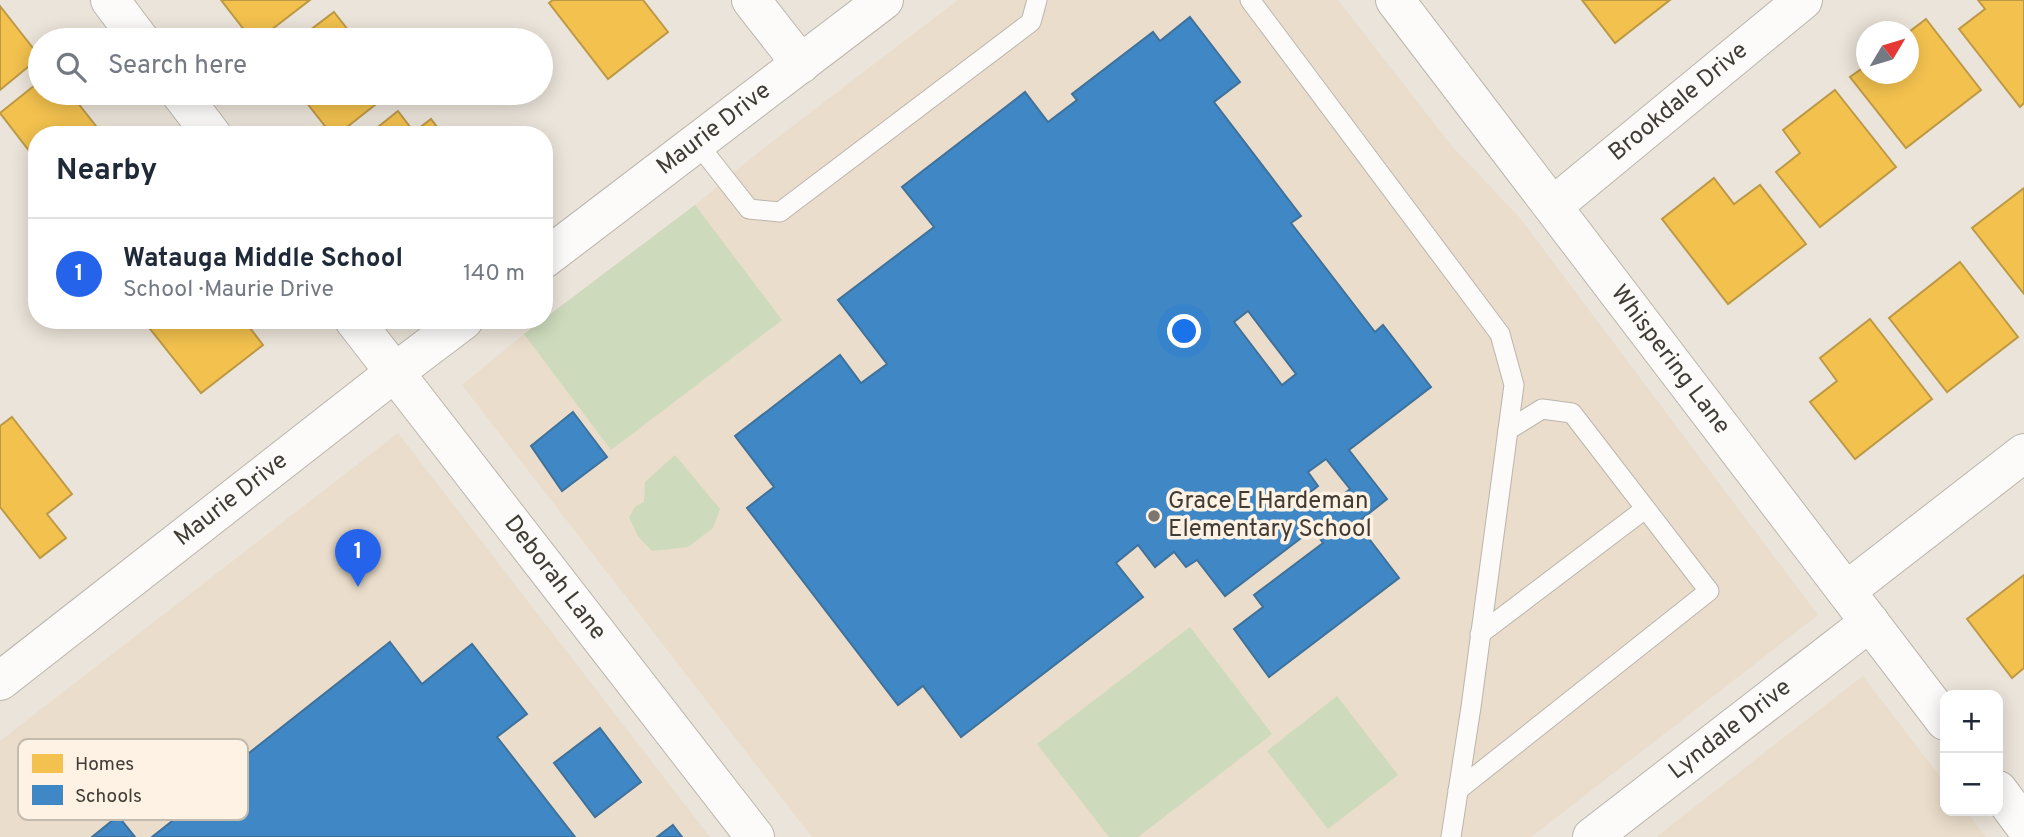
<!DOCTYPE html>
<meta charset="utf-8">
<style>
body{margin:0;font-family:Overpass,sans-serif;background:#f2f2f3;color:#1f2937}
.controls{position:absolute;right:21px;bottom:21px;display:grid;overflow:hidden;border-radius:14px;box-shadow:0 4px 18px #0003}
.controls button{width:63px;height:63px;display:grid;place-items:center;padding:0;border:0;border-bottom:2px solid #e0e1e3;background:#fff;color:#1f2937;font:35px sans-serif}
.compass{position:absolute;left:1856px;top:21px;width:63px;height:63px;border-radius:50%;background:#fff;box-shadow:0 4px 18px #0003;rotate:52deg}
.you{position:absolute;left:1185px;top:332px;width:24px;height:24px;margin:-18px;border:5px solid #fff;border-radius:50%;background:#1a73e8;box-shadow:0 0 0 10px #1a73e833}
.badge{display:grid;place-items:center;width:46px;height:46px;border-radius:50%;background:#2563eb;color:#fff;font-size:23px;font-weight:700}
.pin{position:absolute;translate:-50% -58px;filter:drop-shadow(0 2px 4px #0008)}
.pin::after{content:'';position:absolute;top:37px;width:24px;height:21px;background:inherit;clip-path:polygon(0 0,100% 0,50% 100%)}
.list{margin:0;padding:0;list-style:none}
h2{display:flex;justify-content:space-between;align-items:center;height:91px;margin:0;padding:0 28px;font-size:30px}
h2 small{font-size:23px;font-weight:400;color:#747a83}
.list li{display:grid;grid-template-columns:46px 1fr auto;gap:21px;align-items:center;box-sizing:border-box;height:112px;padding:0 28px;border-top:2px solid #e0e1e3}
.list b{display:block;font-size:26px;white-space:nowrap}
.list p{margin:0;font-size:23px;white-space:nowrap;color:#747a83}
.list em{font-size:23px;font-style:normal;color:#747a83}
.icon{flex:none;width:38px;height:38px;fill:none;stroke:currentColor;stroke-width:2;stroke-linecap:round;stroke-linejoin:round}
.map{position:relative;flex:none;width:2024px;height:837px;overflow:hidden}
.search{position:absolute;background:#fff;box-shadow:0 4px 18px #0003;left:28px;top:28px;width:525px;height:77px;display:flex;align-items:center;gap:18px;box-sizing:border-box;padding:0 24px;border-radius:38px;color:#747a83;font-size:26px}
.panel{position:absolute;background:#fff;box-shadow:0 4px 18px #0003;left:28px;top:126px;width:525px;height:203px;border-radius:28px}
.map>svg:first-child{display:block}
</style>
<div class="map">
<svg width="2024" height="837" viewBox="0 0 2024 837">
<rect width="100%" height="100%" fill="#ebe4da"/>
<g fill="#eaddcb">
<path d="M 958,0 L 1338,0 L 1451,145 L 1520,218 L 1818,615 L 1531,837 L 812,837 L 462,385 L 524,334 L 695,205 L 760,151 Z"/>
<path d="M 398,433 L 710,837 L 0,837 L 0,741 Z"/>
<path d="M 1863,676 L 1945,783 L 1945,811 L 1966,811 L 1986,837 L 1656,837 Z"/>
</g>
<g fill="#cddabb">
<path d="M 695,205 L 782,320 L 611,450 L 524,334 Z"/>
<path d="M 675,455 L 720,509 L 713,528 L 688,547 L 652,551 L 638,536 L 629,517 L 636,506 L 644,502 L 645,482 Z"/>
<path d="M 1190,627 L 1272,734 L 1138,837 L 1109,837 L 1037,744 Z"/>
<path d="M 1337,696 L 1398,775 L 1328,829 L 1267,751 Z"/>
</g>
<g fill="#f2c14e" stroke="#bd9946" stroke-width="2">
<path d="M 221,0 L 310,0 L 258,40 L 252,40 Z"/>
<path d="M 553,0 L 643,0 L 668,32 L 608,79 L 549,3 Z"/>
<path d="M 1582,0 L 1670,0 L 1615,43 Z"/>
<path d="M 1978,0 L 2024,0 L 2024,103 L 2020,107 L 1959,29 L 1985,9 Z"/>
<path d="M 0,6 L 40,57 L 0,90 Z"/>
<path d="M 334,12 L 356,40 L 297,40 Z"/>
<path d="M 1926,19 L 1981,90 L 1906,148 L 1850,77 L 1867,65 L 1867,74 L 1909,74 L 1909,32 Z"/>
<path d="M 40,81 L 40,93 L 70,93 L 103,135 L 37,135 L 37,161 L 0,113 Z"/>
<path d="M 1835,90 L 1896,167 L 1820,227 L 1776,172 L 1800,153 L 1783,130 Z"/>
<path d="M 299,93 L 390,93 L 337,135 L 332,135 Z"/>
<path d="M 398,111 L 414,132 L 431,119 L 443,135 L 368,135 Z"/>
<path d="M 1714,178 L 1734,204 L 1760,185 L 1806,244 L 1728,304 L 1662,219 Z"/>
<path d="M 2024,188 L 2024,294 L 1972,228 Z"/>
<path d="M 1960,262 L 2018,337 L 1947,392 L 1889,318 Z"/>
<path d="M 1870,319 L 1932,399 L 1855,459 L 1810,402 L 1837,381 L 1820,358 Z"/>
<path d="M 143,320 L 244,320 L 263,345 L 201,393 Z"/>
<path d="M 12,417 L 72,494 L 47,514 L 66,538 L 40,558 L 0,507 L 0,426 Z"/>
<path d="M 2024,575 L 2024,668 L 2012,678 L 1967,619 Z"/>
</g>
<g fill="#3f88c5" stroke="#3f719a" stroke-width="2" fill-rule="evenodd">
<path d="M 1190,17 L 1240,82 L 1214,102 L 1301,216 L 1291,223 L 1375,332 L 1383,325 L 1431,387 L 1349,450 L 1387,499 L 1357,523 L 1399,578 L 1269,677 L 1234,629 L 1263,607 L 1254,595 L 1323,543 L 1313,529 L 1225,596 L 1197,560 L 1186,567 L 1174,552 L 1155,567 L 1138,545 L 1116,563 L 1143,597 L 961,737 L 923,686 L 898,705 L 747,508 L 774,487 L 735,436 L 840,355 L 861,383 L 887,364 L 838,300 L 934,227 L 902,187 L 1025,92 L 1048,122 L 1077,100 L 1072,94 L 1153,32 L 1160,41 ZM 1248,311 L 1296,374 L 1282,385 L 1234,322 ZM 1326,459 L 1350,489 L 1339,498 L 1336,495 L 1320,507 L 1309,493 L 1318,486 L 1308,472 Z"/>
<path d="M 573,412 L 607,457 L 562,491 L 531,446 Z"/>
<path d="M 390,642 L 422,684 L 472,644 L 527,714 L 497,737 L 575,837 L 152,837 L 230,775 L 226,771 Z"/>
<path d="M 600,728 L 641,782 L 595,817 L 554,763 Z"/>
<path d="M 118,816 L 135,837 L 92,837 Z"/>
<path d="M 673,825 L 682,837 L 657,837 Z"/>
</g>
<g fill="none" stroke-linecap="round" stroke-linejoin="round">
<g stroke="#bbb5ad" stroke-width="21">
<g id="service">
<path d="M 1250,0 L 1500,334 L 1514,385 L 1471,707 L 1451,837"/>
<path d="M 697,143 L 749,209 L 780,212 L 1031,22 L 1037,0"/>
<path d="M 1480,634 L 1645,509"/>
<path d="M 1458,790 L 1709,591 L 1572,413 L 1542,409 L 1508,430"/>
</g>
</g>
<g stroke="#bbb5ad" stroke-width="40">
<g id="minor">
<path d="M 110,0 L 140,40"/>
<path d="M 751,0 L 801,64"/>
<path id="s1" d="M 1395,0 L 1945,721"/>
<path d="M 180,93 L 212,135"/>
<path id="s2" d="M 1553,206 L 1803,0"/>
<path id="s3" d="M 544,259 L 884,0"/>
<path id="s4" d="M 354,320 L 755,837"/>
<path d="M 1846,591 L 2024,453"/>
<path id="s5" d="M 0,681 L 394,373 L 464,320"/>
<path d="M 1998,790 L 2024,825"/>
<path id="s6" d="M 1592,837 L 1870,622"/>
</g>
</g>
<use href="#service" stroke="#fcfbf9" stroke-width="19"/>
<use href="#minor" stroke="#fcfbf9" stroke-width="38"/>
</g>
<circle fill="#7c766e" stroke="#fdf2e4" stroke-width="2.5" cx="1154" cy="516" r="7"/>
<g text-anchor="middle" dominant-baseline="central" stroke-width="7" stroke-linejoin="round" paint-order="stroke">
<g font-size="24" fill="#403b34" stroke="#fdf2e4">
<text stroke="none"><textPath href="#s2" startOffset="163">Brookdale Drive</textPath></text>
<text stroke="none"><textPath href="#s3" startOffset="214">Maurie Drive</textPath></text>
<text stroke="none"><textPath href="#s1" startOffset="453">Whispering Lane</textPath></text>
<text stroke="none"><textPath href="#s5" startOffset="294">Maurie Drive</textPath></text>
<text stroke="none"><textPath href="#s4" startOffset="327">Deborah Lane</textPath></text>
<text stroke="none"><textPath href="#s6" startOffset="175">Lyndale Drive</textPath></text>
</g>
<g font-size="24" fill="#403b34" stroke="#fdf2e4" text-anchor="start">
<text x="1168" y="502">Grace E Hardeman<tspan x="1168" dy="28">Elementary School</tspan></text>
</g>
</g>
<rect x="18" y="739" width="230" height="81" rx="10" fill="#fdf2e4" stroke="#c4bbaf" stroke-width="2"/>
<rect x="32" y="754" width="31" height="19" fill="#f2c14e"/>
<rect x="32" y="785" width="31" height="20" fill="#3f88c5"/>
<g font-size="19" fill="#403b34">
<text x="75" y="770">Homes</text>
<text x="75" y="802">Schools</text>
</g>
</svg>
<div class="controls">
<button>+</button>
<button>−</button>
</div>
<svg class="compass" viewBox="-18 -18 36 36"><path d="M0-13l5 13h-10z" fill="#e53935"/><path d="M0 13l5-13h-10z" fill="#747a83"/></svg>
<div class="you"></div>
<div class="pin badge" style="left:358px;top:587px">1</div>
<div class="search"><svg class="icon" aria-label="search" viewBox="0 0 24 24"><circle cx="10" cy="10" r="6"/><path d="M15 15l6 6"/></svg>Search here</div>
<section class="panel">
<h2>Nearby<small></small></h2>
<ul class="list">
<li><span class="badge">1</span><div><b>Watauga Middle School</b><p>School · Maurie Drive</p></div><em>140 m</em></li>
</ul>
</section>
</div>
